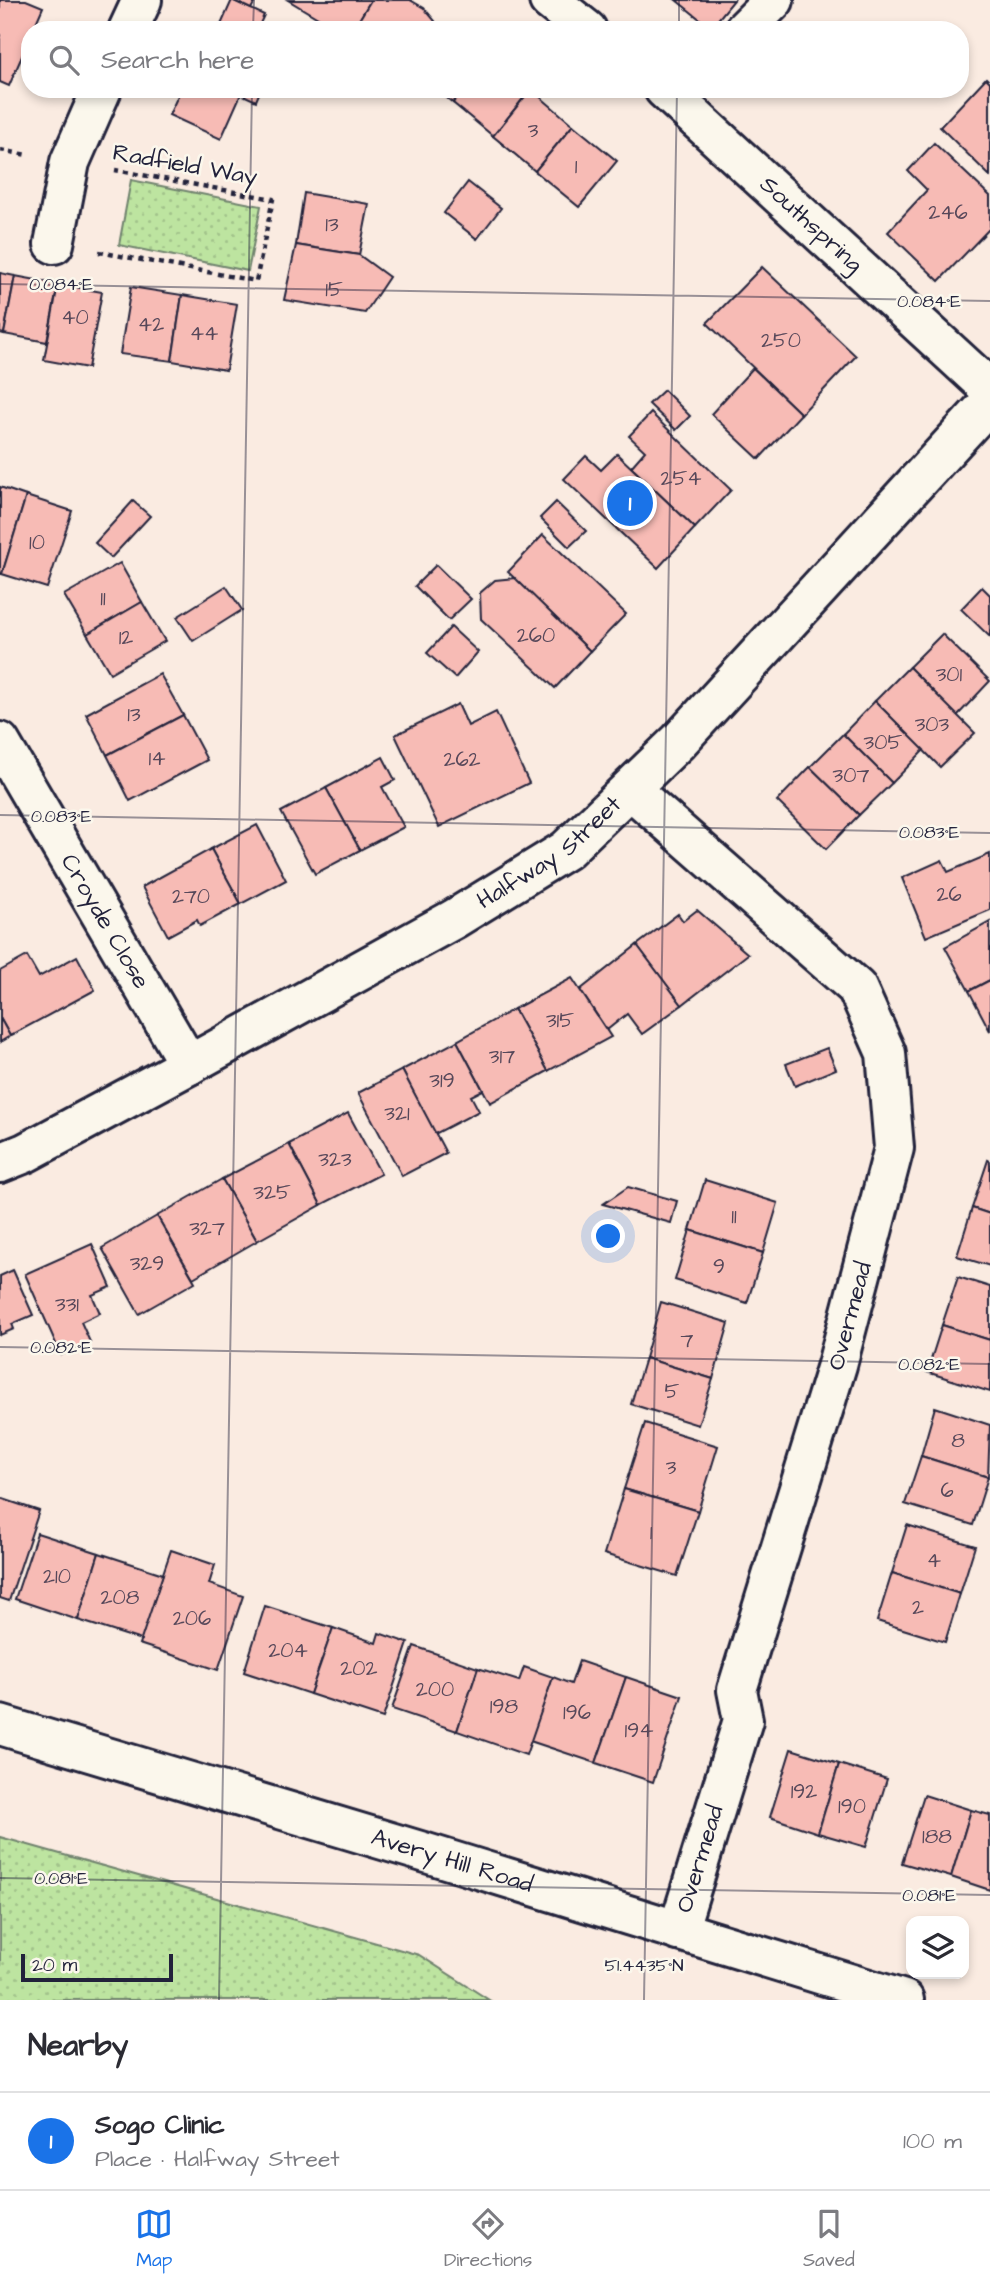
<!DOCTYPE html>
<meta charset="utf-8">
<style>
body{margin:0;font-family:"Architects Daughter",sans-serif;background:#f2f2f3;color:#2b2b33}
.controls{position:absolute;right:21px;bottom:21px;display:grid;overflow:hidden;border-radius:14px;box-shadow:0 4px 10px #0003}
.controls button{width:63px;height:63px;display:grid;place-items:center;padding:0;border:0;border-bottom:2px solid #e1e1e2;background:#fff;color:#2b2b33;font:35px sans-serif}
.scale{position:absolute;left:21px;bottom:18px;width:152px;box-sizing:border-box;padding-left:7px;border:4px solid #22223b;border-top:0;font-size:19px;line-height:24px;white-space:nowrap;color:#22223b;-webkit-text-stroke:5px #fbf7ec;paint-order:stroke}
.you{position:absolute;left:609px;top:1237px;width:24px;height:24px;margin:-18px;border:5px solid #fff;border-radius:50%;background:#1a73e8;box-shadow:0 0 0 10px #1a73e833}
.badge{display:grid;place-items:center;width:46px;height:46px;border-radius:50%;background:#1a73e8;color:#fff;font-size:23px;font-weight:700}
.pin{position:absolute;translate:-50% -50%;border:4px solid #fff;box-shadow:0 2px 7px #0006}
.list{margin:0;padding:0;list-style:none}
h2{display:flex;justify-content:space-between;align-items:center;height:91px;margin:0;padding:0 28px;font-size:30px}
h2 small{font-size:23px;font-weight:400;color:#7c7c81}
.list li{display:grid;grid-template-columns:46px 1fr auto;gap:21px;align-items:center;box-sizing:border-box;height:98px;padding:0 28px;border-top:2px solid #e1e1e2}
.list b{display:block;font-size:26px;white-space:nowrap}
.list p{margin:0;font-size:23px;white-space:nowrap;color:#7c7c81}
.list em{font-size:23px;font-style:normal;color:#7c7c81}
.icon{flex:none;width:38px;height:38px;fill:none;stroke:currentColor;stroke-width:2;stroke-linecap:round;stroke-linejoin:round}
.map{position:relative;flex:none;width:990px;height:2000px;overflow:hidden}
.search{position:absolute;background:#fff;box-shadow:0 4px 10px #0003;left:21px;right:21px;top:21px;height:77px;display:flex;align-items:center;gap:18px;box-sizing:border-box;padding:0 24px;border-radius:28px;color:#7c7c81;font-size:26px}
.sheet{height:189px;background:#fff}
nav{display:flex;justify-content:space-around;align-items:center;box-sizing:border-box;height:98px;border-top:2px solid #e1e1e2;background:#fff;font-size:19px;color:#7c7c81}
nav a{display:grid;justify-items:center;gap:4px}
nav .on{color:#1a73e8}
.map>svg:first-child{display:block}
</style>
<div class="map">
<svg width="990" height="2000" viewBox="0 0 990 2000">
<defs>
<pattern id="grass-dots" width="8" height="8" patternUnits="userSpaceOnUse" patternTransform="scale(1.75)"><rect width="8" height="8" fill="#bde4a0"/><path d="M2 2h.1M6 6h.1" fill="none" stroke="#a2c38b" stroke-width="1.8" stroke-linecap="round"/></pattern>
</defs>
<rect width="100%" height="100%" fill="#faebe1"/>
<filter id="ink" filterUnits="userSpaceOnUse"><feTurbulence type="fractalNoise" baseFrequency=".0143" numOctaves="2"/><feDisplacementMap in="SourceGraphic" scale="14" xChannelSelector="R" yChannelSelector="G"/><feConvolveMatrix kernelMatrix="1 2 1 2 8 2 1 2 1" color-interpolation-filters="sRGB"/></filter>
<g filter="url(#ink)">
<g fill="url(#grass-dots)" stroke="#70836e" stroke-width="2">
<path d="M 131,180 L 261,206 L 248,271 L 119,245 Z"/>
<path d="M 0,1837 L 419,1955 L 489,2000 L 0,2000 Z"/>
</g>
<g fill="#f7bbb5" stroke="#22223b" stroke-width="2">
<path d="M 0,0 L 26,0 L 43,7 L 33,30 L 30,30 L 30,38 L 9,86 L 0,82 Z"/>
<path d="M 232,0 L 264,15 L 257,30 L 227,30 L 220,27 Z"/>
<path d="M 232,0 L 256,0 L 251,9 Z"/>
<path d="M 288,0 L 371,0 L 353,30 L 338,30 Z"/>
<path d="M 371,0 L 410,0 L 424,8 L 435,21 L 428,30 L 353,30 Z"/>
<path d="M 676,0 L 734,0 L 711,28 Z"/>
<path d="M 986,78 L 990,82 L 990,176 L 940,127 Z"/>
<path d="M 181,89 L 230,89 L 241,94 L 221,139 L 169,115 Z"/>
<path d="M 230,89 L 261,89 L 256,101 Z"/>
<path d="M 436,89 L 464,89 L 453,103 Z"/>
<path d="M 464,89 L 531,89 L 493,136 L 453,103 Z"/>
<path d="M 531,89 L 573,125 L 535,171 L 493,136 Z"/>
<path d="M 573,125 L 617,161 L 579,207 L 535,171 Z"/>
<path d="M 934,143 L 990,196 L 990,228 L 939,281 L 888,232 L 927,190 L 908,171 Z"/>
<path d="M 468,182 L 501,208 L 477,239 L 444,213 Z"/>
<path d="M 304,193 L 369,204 L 359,255 L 296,245 Z"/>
<path d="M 296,245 L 359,255 L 389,277 L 365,313 L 284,300 Z"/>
<path d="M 762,267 L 856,356 L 801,414 L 707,323 Z"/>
<path d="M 0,273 L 15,276 L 4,334 L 0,333 Z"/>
<path d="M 15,276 L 58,284 L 47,342 L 4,334 Z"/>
<path d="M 58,284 L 102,292 L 88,368 L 44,360 Z"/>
<path d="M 131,287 L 182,295 L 172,361 L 120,354 Z"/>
<path d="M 182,295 L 237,304 L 226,370 L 172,361 Z"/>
<path d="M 753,368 L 801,414 L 759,459 L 711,414 Z"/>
<path d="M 664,390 L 690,416 L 676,430 L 649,404 Z"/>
<path d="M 651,413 L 731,490 L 695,528 L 631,467 L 645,451 L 629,436 Z"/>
<path d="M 617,454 L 695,528 L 658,568 L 564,479 L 586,456 L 601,470 Z"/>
<path d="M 0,487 L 26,496 L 2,574 L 0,574 Z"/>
<path d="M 26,496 L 72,511 L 47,588 L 2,574 Z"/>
<path d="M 133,501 L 150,516 L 111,558 L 95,543 Z"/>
<path d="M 556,502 L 586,531 L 569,547 L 540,518 Z"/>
<path d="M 543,535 L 626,614 L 590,651 L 508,572 Z"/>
<path d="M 120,563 L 142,602 L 87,634 L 64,595 Z"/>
<path d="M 436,565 L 471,599 L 449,620 L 415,586 Z"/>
<path d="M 515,578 L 590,651 L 555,688 L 481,619 L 480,593 L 495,580 Z"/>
<path d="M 226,586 L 242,610 L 193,641 L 177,617 Z"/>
<path d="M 982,587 L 990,595 L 990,637 L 961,609 Z"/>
<path d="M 142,602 L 165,641 L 110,673 L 87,634 Z"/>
<path d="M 451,627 L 478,652 L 455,678 L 427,653 Z"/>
<path d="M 942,634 L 990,681 L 957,716 L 909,667 Z"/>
<path d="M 909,667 L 975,733 L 940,767 L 875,701 Z"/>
<path d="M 160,674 L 183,715 L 107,755 L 86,714 Z"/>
<path d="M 875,701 L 924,750 L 892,783 L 843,734 Z"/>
<path d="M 458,704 L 468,726 L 496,712 L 529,783 L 439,827 L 395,735 Z"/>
<path d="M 183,715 L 207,760 L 130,801 L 107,755 Z"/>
<path d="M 843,734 L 892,783 L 859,815 L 810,767 Z"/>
<path d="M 383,757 L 395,780 L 382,787 L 404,827 L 360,850 L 326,788 Z"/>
<path d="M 810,767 L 859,815 L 826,849 L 777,801 Z"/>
<path d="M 326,788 L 360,850 L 315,874 L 281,812 Z"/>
<path d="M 257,825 L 286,880 L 241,904 L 211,849 Z"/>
<path d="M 211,849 L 241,904 L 200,926 L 197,920 L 168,936 L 142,887 Z"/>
<path d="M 990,854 L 990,910 L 926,937 L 902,878 L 942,860 L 948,872 Z"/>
<path d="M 697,910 L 748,954 L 682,1005 L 637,945 L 678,914 L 683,921 Z"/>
<path d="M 990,922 L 990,980 L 969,991 L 945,947 Z"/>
<path d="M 637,945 L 682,1005 L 642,1034 L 627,1014 L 607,1030 L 580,990 Z"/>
<path d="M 27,956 L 39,977 L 77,956 L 95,990 L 10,1036 L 0,1018 L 0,971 Z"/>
<path d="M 572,978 L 611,1037 L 548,1071 L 514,1009 Z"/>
<path d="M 990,980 L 990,1031 L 969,991 Z"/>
<path d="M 514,1009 L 548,1071 L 490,1103 L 457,1041 Z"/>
<path d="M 0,1018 L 10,1036 L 0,1042 Z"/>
<path d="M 457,1041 L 483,1090 L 471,1096 L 479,1111 L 435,1134 L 402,1070 Z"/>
<path d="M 827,1048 L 836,1069 L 795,1086 L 786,1064 Z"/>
<path d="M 402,1070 L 446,1153 L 402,1176 L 358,1093 Z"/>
<path d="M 348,1113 L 381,1174 L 321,1205 L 289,1144 Z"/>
<path d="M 289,1144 L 321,1205 L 257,1241 L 222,1179 Z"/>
<path d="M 988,1160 L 990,1161 L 990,1214 L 972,1208 Z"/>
<path d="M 222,1179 L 257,1241 L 193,1278 L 157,1216 Z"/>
<path d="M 705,1180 L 778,1203 L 763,1253 L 690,1230 Z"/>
<path d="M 628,1187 L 677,1201 L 671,1223 L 603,1204 Z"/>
<path d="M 972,1208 L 990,1214 L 990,1266 L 957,1256 Z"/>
<path d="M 157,1216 L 195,1282 L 139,1314 L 102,1248 Z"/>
<path d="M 690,1230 L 763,1253 L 747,1303 L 675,1280 Z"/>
<path d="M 92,1244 L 111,1287 L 92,1295 L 100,1313 L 81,1322 L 90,1342 L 61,1355 L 25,1274 Z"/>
<path d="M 13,1270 L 33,1315 L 12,1324 L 14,1329 L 0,1335 L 0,1276 Z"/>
<path d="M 958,1277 L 990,1287 L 990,1340 L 942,1325 Z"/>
<path d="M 661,1302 L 729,1323 L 713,1379 L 645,1358 Z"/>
<path d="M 942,1325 L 990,1340 L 990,1392 L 927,1372 Z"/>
<path d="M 645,1358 L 713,1379 L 698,1425 L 631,1404 Z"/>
<path d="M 935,1407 L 990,1425 L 988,1477 L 921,1456 Z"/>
<path d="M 645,1423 L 718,1446 L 698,1511 L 624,1489 Z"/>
<path d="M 921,1456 L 988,1477 L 973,1525 L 905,1504 Z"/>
<path d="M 624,1489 L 698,1511 L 677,1576 L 604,1554 Z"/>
<path d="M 0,1498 L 39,1511 L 9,1601 L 0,1598 Z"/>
<path d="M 907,1525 L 975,1546 L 960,1594 L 892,1573 Z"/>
<path d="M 37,1533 L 99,1553 L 78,1620 L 15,1599 Z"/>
<path d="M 171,1550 L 215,1565 L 209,1584 L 243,1596 L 218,1670 L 139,1644 Z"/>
<path d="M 99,1553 L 163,1574 L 141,1640 L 78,1620 Z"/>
<path d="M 892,1573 L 960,1594 L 945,1642 L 877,1621 Z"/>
<path d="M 265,1606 L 333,1628 L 310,1694 L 244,1672 Z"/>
<path d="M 333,1628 L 376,1643 L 379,1633 L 408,1643 L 383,1718 L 310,1694 Z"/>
<path d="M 414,1646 L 478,1668 L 457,1731 L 392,1709 Z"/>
<path d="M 579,1661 L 626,1677 L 596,1763 L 530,1741 L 553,1677 L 571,1684 Z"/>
<path d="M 524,1667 L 553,1677 L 526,1755 L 457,1731 L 478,1668 L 519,1681 Z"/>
<path d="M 626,1677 L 682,1696 L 653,1782 L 596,1763 Z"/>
<path d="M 791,1749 L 839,1764 L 818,1833 L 770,1817 Z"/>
<path d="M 839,1764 L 887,1779 L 866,1847 L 818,1833 Z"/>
<path d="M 924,1795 L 971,1810 L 951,1877 L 902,1863 Z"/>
<path d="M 971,1810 L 990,1815 L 990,1890 L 951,1877 Z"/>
</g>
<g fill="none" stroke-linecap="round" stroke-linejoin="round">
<g stroke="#22223b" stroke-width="44">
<g id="street">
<path d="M 549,0 L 587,30"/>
<path d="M 128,30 L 142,0"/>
<path d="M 744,30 L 774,0"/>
<path id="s1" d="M 664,89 L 990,389"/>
<path d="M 54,244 L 70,162 L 102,89"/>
<path id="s2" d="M 0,742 L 189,1065"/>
<path d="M 630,789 L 857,988 L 886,1053 L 894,1148 L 837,1365 L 737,1690 L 743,1720 L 678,1931"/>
</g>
</g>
<g stroke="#22223b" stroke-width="44">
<g id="secondary">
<path id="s3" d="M 0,1163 L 25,1153 L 189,1065 L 454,919 L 566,850 L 678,742 L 990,402"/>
<path id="s4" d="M 0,1725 L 420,1851 L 904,2000"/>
</g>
</g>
<g stroke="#22223b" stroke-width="4.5" stroke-dasharray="5 5" stroke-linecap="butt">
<path d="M 0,150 L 27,155"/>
<path d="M 99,252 L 256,281 L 273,199 L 115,170"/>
</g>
<use href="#street" stroke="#fbf7ec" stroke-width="38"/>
<use href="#secondary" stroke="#fbf7ec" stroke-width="38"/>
</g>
</g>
<path fill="none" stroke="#22223b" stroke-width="2" stroke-opacity="0.45" d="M 253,30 L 254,0M 679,30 L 679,0M 0,284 L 990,301M 0,815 L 990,833M 0,1347 L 990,1364M 0,1878 L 990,1895M 219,2000 L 252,89M 644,2000 L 677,89"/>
<g text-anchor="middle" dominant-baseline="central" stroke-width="5" stroke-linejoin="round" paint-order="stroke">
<g font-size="21" fill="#57485a">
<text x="533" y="130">3</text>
<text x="576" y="166">1</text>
<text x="948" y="212">246</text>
<text x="332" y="224">13</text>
<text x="334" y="289">15</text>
<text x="75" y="317">40</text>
<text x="151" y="324">42</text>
<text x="204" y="333">44</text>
<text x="781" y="340">250</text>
<text x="681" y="478">254</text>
<text x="37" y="542">10</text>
<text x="103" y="598">11</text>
<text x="536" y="635">260</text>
<text x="126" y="637">12</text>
<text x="949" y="674">301</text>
<text x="134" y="714">13</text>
<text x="932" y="724">303</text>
<text x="883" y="742">305</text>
<text x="157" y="758">14</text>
<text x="462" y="759">262</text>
<text x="851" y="775">307</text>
<text x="949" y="894">26</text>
<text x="191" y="896">270</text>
<text x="560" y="1020">315</text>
<text x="502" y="1056">317</text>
<text x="442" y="1080">319</text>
<text x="397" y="1113">321</text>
<text x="335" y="1159">323</text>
<text x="272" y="1192">325</text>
<text x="734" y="1216">11</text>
<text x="207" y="1228">327</text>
<text x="147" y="1263">329</text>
<text x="719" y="1266">9</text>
<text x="67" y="1304">331</text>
<text x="687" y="1340">7</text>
<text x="672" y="1391">5</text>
<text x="958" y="1440">8</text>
<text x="671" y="1467">3</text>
<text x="947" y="1490">6</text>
<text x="651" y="1532">1</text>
<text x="934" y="1560">4</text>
<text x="57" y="1576">210</text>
<text x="120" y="1597">208</text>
<text x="918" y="1607">2</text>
<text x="192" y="1618">206</text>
<text x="288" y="1650">204</text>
<text x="359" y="1668">202</text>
<text x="435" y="1689">200</text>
<text x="504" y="1706">198</text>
<text x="577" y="1712">196</text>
<text x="639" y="1730">194</text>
<text x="804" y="1791">192</text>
<text x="852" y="1806">190</text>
<text x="937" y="1836">188</text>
</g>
<g font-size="24" fill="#22223b" stroke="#fbf7ec">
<text transform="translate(185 165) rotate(10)">Radfield Way</text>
<text stroke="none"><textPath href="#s1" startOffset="200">Southspring</textPath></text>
<text stroke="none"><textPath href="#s3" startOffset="632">Halfway Street</textPath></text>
<text stroke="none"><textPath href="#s2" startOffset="208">Croyde Close</textPath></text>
<text transform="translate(850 1316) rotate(-75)">Overmead</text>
<text transform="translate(700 1859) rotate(-73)">Overmead</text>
<text stroke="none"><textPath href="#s4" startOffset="472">Avery Hill Road</textPath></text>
</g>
</g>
<g font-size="18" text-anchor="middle" fill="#22223b" stroke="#fbf7ec" stroke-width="5" stroke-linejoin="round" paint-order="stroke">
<text x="61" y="290">0.084°E</text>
<text x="929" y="307">0.084°E</text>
<text x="61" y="822">0.083°E</text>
<text x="929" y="838">0.083°E</text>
<text x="61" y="1353">0.082°E</text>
<text x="929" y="1370">0.082°E</text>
<text x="61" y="1884">0.081°E</text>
<text x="929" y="1901">0.081°E</text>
<text x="644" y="1971">51.4435°N</text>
</g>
</svg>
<div class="controls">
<button><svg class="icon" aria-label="layers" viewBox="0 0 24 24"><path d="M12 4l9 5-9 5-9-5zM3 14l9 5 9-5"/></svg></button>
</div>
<div class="scale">20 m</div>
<div class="you"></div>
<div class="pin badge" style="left:630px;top:503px">1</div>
<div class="search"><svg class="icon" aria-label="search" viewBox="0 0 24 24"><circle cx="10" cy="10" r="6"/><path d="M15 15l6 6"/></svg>Search here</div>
</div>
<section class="sheet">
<h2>Nearby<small></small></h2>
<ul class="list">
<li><span class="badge">1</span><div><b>Sogo Clinic</b><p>Place · Halfway Street</p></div><em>100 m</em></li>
</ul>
</section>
<nav>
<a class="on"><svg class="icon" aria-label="map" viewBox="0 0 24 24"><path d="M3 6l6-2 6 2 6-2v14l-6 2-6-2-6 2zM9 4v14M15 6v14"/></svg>Map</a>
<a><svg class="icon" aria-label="directions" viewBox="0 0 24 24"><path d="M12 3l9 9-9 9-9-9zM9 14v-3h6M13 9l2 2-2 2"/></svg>Directions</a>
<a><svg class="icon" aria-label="saved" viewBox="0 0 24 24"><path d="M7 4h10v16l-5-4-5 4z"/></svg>Saved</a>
</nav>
